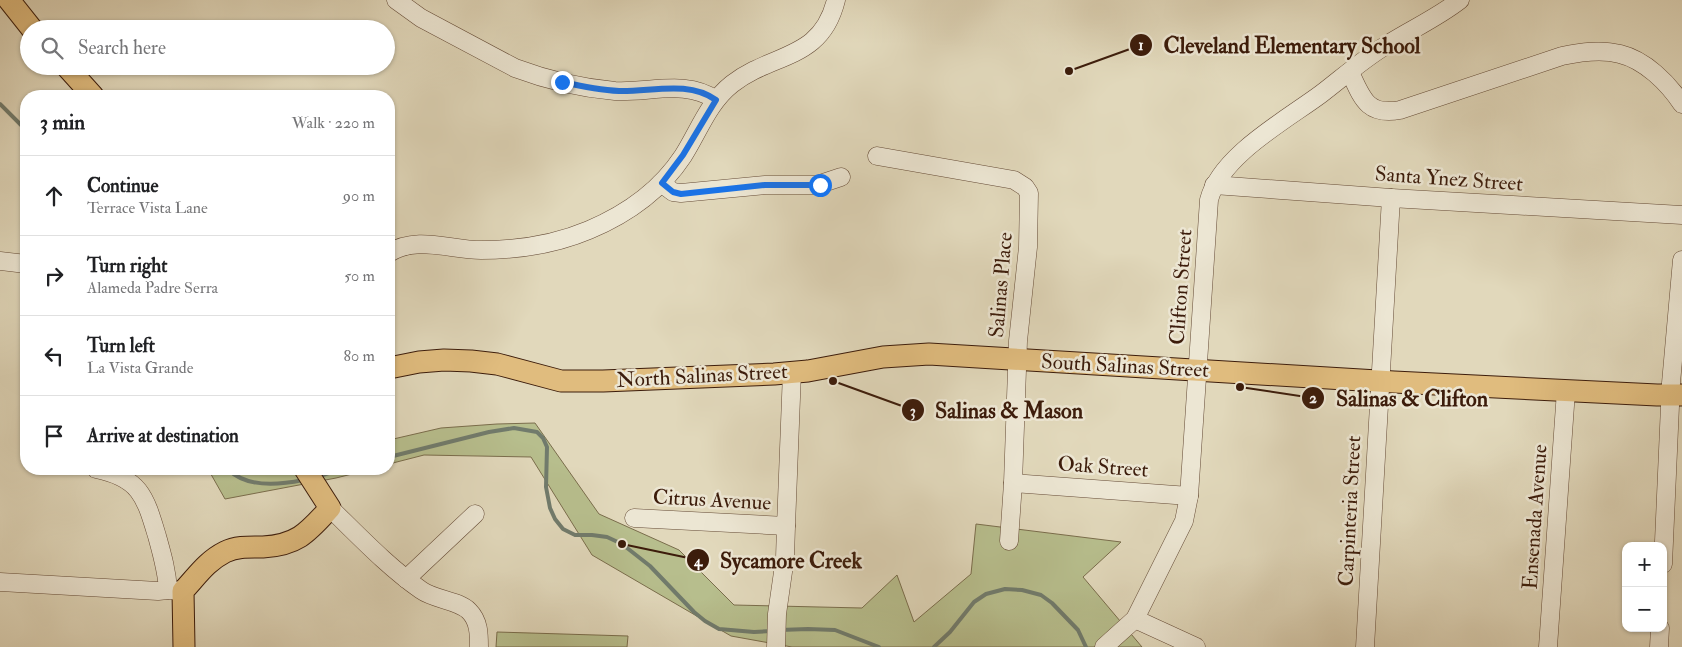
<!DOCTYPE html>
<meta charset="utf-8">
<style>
body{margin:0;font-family:"IM FELL Double Pica",serif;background:#f2f2f2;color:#202124}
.controls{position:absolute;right:15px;bottom:15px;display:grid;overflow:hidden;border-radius:10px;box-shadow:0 1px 4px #0004}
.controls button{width:45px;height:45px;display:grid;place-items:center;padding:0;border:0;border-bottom:1px solid #e0e0e0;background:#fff;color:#202124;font:25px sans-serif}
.stop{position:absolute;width:15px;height:15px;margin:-11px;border:4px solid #1a73e8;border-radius:50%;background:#fff}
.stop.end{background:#1a73e8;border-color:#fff;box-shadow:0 1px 5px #0008}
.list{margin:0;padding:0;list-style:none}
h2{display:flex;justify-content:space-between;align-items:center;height:65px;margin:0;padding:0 20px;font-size:21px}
h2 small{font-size:16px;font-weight:400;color:#757577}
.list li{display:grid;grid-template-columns:32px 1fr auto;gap:15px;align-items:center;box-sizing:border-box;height:80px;padding:0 20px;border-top:1px solid #e0e0e0}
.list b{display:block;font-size:19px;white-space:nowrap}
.list p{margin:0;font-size:16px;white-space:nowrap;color:#757577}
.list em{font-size:16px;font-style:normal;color:#757577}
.icon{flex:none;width:28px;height:28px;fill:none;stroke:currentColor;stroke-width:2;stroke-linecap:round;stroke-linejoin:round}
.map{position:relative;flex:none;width:1682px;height:647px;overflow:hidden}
.search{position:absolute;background:#fff;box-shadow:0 1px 4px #0004;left:20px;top:20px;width:375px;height:55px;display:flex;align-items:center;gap:12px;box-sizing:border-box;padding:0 18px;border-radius:28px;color:#757577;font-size:19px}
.panel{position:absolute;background:#fff;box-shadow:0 1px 4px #0004;left:20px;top:90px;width:375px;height:385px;border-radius:20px}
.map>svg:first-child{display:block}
</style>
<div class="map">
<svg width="1682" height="647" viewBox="0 0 1682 647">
<rect width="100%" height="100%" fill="#e1d8bb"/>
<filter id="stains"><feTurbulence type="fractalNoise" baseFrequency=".004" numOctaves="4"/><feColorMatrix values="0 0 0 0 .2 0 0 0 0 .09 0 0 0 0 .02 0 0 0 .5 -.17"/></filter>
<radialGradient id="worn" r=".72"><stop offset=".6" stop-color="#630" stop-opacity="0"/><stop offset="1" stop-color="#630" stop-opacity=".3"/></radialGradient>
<g fill="#b7be8d" stroke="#7a6d4c">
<path d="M 535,423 L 599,514 L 679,550 L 734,605 L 862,608 L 897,575 L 914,622 L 971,574 L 976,524 L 1121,542 L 1083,577 L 1142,647 L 792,647 L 731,636 L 592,555 L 531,457 L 424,455 L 389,464 L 389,440 L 441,428 L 497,424 Z"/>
<path d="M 208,469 L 252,469 L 257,473 L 273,469 L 372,469 L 336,478 L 225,499 Z"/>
<path d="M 497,632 L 628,636 L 627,647 L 496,647 Z"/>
</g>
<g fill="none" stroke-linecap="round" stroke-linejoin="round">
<g stroke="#717b6c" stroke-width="4">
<path d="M 0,104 L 26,130"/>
<path d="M 389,457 L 489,432 L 514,428 L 537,432 L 543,438 L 547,447 L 546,487 L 550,508 L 555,519 L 563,529 L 575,535 L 592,535 L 607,537 L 622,544 L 650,566 L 694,612 L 705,621 L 719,629 L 754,632 L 771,631"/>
<path d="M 228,469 C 246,488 279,485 303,480"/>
<path d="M 317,477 L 340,469"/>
<path d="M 780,630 L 808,629 L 835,630 L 879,647"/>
<path d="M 934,647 L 950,632 L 974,602 L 986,594 L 1005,589 L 1022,590 L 1041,595 L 1052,603 L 1078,630 L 1086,647"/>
</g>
<g stroke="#654b37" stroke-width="19">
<g id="minor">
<path d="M 396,0 L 421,18 L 515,68 C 547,80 581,88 615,91 C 649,93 687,79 716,100"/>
<path d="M 1350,72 C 1362,98 1367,116 1400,110 L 1562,56 C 1581,52 1601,49 1620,54 C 1645,60 1668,83 1682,104"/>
<path d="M 877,156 L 1014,180 L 1025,187 L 1029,193 L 1028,247 L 1018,341 L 1013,483 L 1009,541"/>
<path d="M 661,183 L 673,192 L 681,193 L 765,185 L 817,185 L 841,177"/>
<path d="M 1214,185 L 1391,198 L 1682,215"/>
<path d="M 389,253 C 417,235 450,250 481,250 C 517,250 556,244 589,230 C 627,214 660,191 683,156 C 699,131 708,103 732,84 C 773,52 821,61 836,0"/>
<path d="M 0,261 L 26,264"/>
<path d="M 96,469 C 140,478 145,496 157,536 C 162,554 167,571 168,590"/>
<path d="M 1013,483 L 1189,496"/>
<path d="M 330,508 C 359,536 387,566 421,590 C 435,600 458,600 469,611 C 479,621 479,634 479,647"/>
<path d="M 634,518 L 786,526"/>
<path d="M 1663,564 L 1671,383 L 1682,260"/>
<path d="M 406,579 L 475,514"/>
<path d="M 0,582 L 158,591 L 168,590 L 183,591"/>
<path d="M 1135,619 L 1196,647"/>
<path d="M 776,647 L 777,614 L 785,558 L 786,526 L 792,372"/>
<path d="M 1104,647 L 1135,619 L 1184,521 L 1189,496 L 1209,200 C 1220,156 1286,120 1321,94 C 1342,78 1362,60 1385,46 C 1410,30 1437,18 1460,0"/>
<path d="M 1365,647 L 1391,198"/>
<path d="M 1548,647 L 1566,391"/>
<path d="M 1659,647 L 1660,628"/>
</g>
</g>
<g stroke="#3c1c0b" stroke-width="23">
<g id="major">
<path d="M 9,0 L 32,29"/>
<path d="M 66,66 L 93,96"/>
<path d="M 389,368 L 419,362 L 444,360 L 471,361 L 497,364 L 561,381 L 603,381 L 774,374 L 808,371 L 883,357 L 929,354 L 1394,382 L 1657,395 L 1682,395"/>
<path d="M 184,647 L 183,591 C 197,576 207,561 225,552 C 237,546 250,547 263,547 C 298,545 308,532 330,508 L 305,469"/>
</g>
</g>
<use href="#minor" stroke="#ece6d3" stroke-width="18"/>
<use href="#major" stroke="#e0bc7e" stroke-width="21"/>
</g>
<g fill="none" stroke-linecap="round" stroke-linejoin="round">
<path stroke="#1a73e8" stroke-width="6" d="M 562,82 C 580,86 600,90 619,91 C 651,92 688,80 716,100 L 683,155 L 662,183 L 673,192 L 681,194 L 765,185 L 820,185"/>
</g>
<g text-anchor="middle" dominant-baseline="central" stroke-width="5" stroke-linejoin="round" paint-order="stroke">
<g font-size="21" fill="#3c1c0b" stroke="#ece6d3">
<text transform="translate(1449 179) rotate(4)">Santa Ynez Street</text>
<text transform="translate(1001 285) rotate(-85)">Salinas Place</text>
<text transform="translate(1181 287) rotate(-86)">Clifton Street</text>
<text transform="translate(1125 366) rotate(3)">South Salinas Street</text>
<text transform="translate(702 376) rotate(-3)">North Salinas Street</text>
<text transform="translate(1103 467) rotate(4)">Oak Street</text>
<text transform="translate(712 500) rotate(3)">Citrus Avenue</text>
<text transform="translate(1350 511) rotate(-87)">Carpinteria Street</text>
<text transform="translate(1535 517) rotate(-86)">Ensenada Avenue</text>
</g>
</g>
<path fill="none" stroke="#3c1c0b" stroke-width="2" d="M1069 71L1141 45M1240 387L1313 398M833 381L913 410M622 544L698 560"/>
<g fill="#3c1c0b" stroke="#ece6d3" stroke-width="2">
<circle cx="1069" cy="71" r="5"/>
<circle cx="1240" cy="387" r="5"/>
<circle cx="833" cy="381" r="5"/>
<circle cx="622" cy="544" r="5"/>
<circle cx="1141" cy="45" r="12"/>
<circle cx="1313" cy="398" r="12"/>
<circle cx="913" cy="410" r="12"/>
<circle cx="698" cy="560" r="12"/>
</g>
<g font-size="15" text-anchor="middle" font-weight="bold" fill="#fff">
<text x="1141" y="50">1</text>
<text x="1313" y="403">2</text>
<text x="913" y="416">3</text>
<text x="698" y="566">4</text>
</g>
<g font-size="22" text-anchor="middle" font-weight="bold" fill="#3c1c0b" stroke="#ece6d3" stroke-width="5" stroke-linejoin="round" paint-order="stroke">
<text x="1292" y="53">Cleveland Elementary School</text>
<text x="1412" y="406">Salinas &amp; Clifton</text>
<text x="1009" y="418">Salinas &amp; Mason</text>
<text x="791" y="568">Sycamore Creek</text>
</g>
<rect width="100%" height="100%" filter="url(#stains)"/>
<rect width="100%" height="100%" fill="url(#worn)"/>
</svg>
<div class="controls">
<button>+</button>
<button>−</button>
</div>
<div class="stop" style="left:820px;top:185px"></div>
<div class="stop end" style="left:562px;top:82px"></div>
<div class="search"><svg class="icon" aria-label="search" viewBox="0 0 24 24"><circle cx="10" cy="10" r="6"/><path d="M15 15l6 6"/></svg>Search here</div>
<section class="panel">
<h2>3 min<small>Walk · 220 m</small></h2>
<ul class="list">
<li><svg class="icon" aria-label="ahead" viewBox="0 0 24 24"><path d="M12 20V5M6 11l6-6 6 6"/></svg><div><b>Continue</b><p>Terrace Vista Lane</p></div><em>90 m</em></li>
<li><svg class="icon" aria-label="right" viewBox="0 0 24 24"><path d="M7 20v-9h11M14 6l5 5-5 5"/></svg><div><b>Turn right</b><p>Alameda Padre Serra</p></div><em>50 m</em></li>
<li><svg class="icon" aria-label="left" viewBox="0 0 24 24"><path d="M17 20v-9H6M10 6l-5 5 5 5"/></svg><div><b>Turn left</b><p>La Vista Grande</p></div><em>80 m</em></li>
<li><svg class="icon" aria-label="arrive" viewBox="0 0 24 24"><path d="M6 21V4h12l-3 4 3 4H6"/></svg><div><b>Arrive at destination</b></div></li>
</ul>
</section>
</div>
